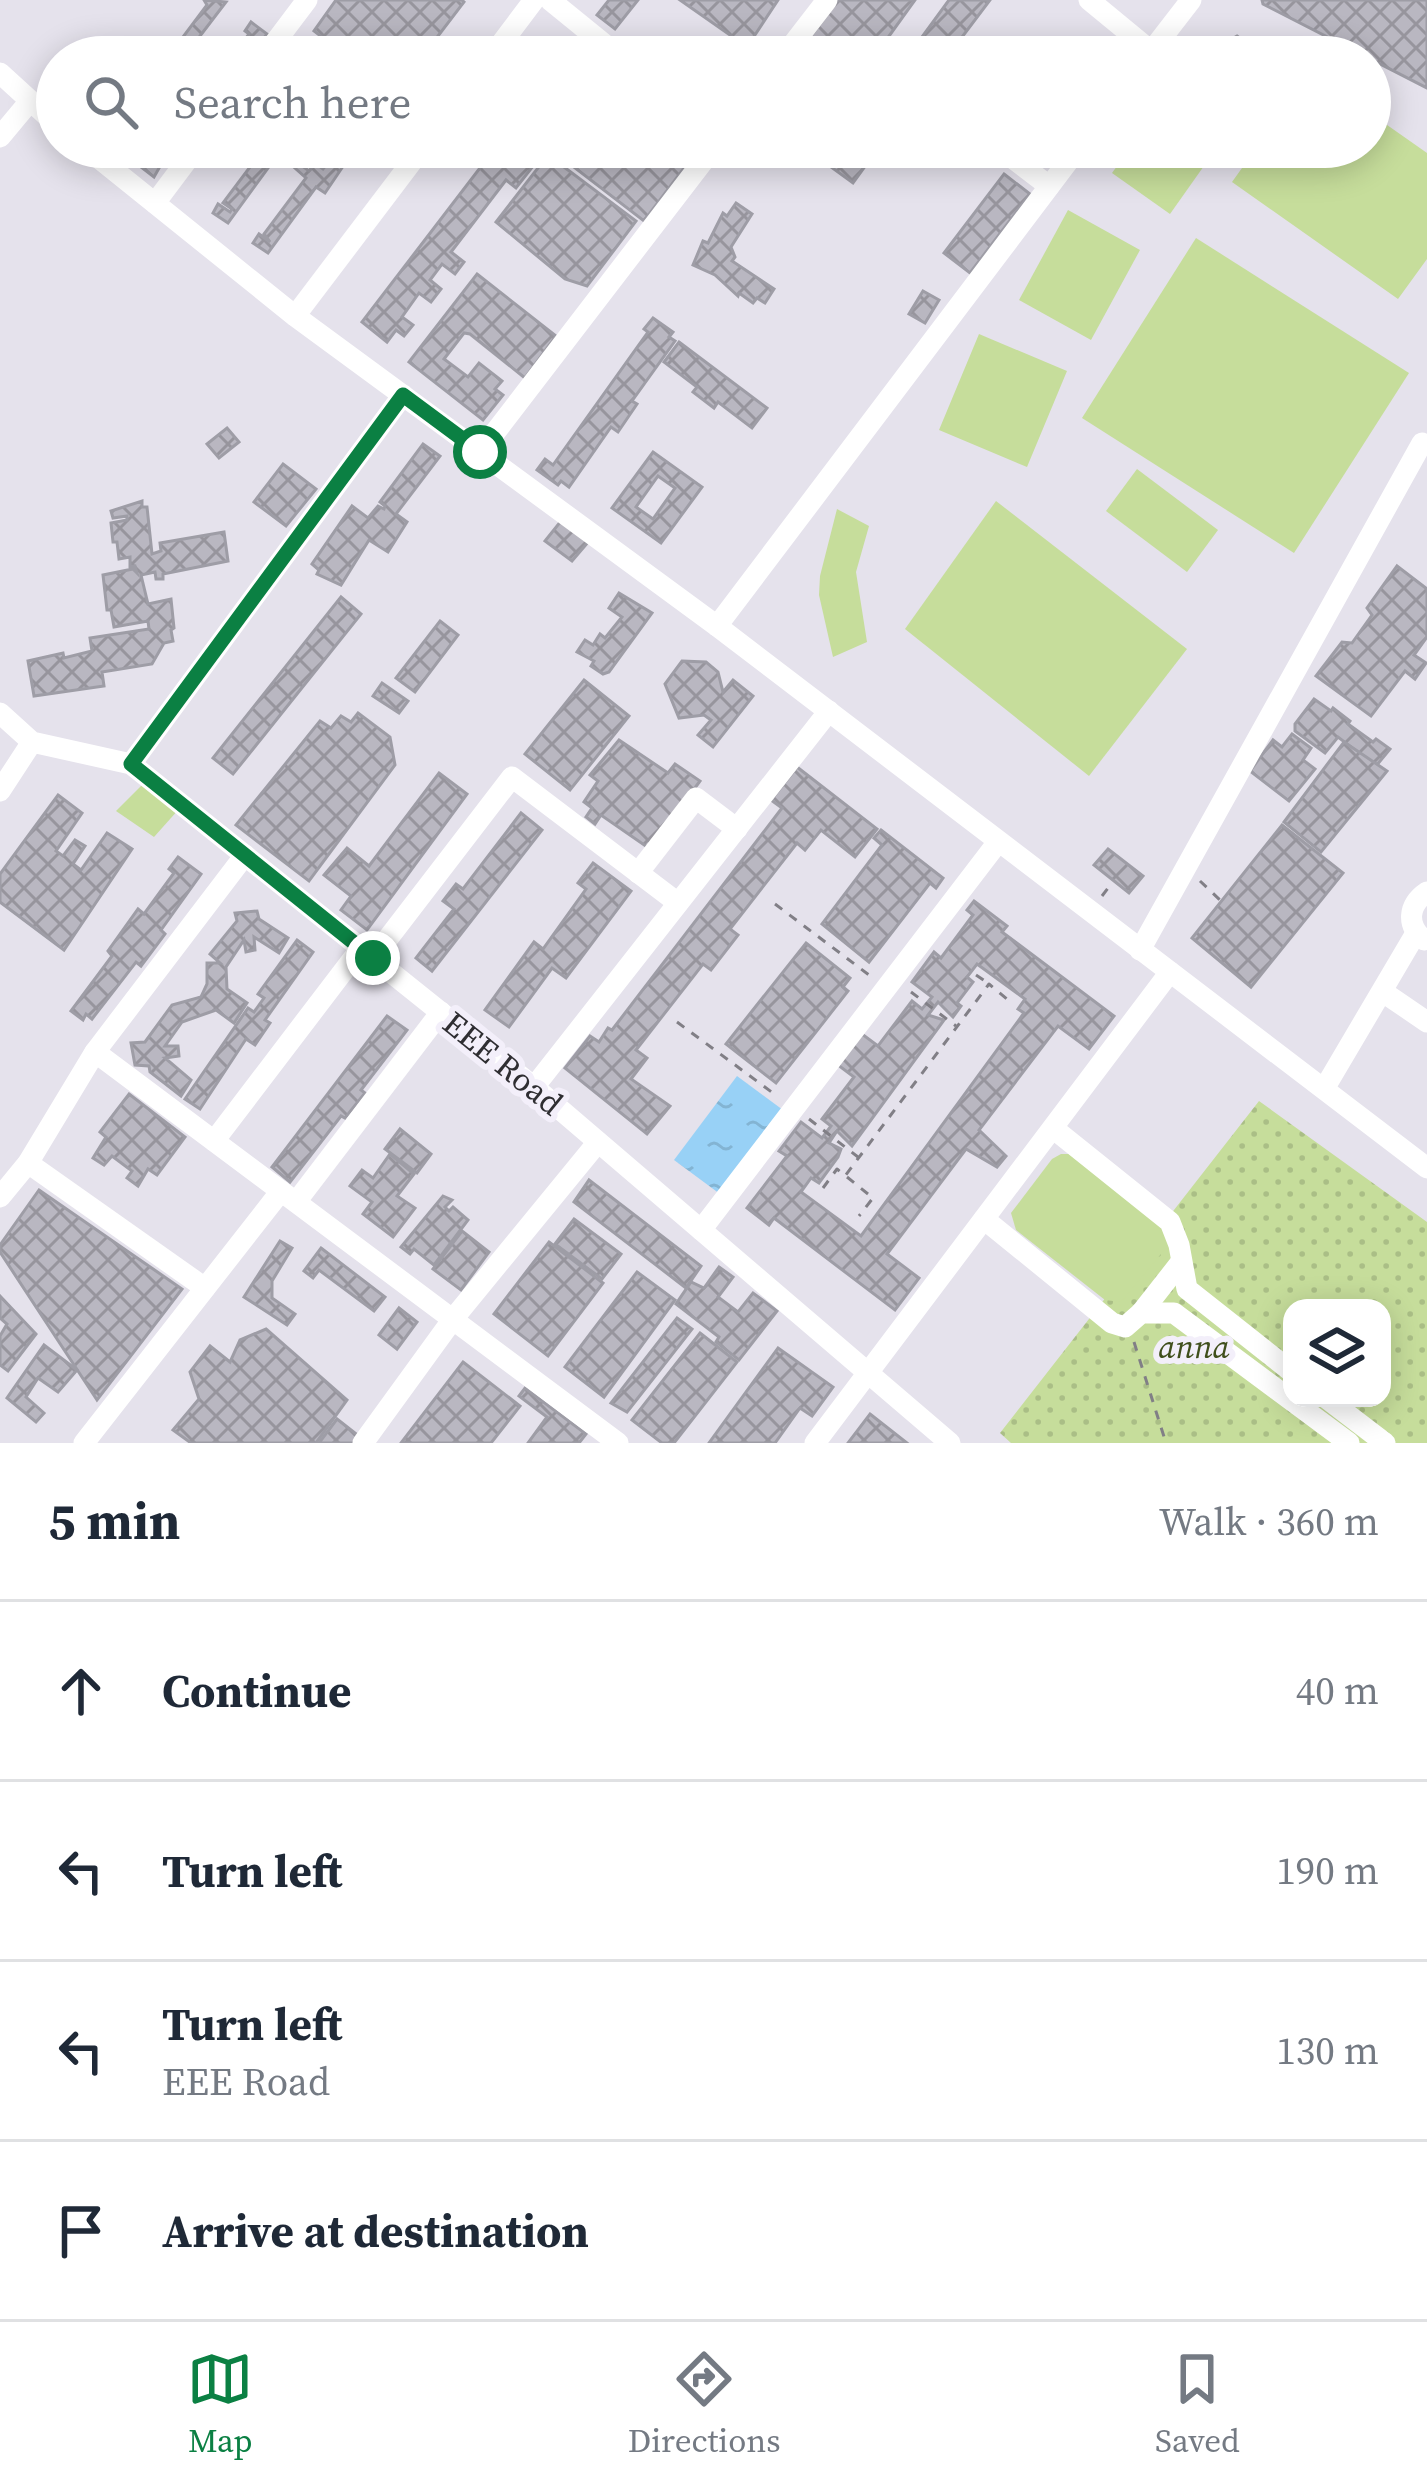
<!DOCTYPE html>
<meta charset="utf-8">
<style>
body{margin:0;font-family:"Source Serif 4",serif;background:#f6f6f7;color:#1f2937}
.controls{position:absolute;right:36px;bottom:36px;display:grid;overflow:hidden;border-radius:24px;box-shadow:0 6px 30px #0003}
.controls button{width:108px;height:108px;display:grid;place-items:center;padding:0;border:0;border-bottom:3px solid #e0e1e3;background:#fff;color:#1f2937;font:60px sans-serif}
.stop{position:absolute;width:36px;height:36px;margin:-27px;border:9px solid #0b8043;border-radius:50%;background:#fff}
.stop.end{background:#0b8043;border-color:#fff;box-shadow:0 3px 12px #0008}
.list{margin:0;padding:0;list-style:none}
h2{display:flex;justify-content:space-between;align-items:center;height:156px;margin:0;padding:0 48px;font-size:51px}
h2 small{font-size:39px;font-weight:400;color:#747a83}
.list li{display:grid;grid-template-columns:78px 1fr auto;gap:36px;align-items:center;box-sizing:border-box;height:180px;padding:0 48px;border-top:3px solid #e0e1e3}
.list b{display:block;font-size:45px;white-space:nowrap}
.list p{margin:0;font-size:39px;white-space:nowrap;color:#747a83}
.list em{font-size:39px;font-style:normal;color:#747a83}
.icon{flex:none;width:66px;height:66px;fill:none;stroke:currentColor;stroke-width:2;stroke-linecap:round;stroke-linejoin:round}
.map{position:relative;flex:none;width:1427px;height:1443px;overflow:hidden}
.search{position:absolute;background:#fff;box-shadow:0 6px 30px #0003;left:36px;right:36px;top:36px;height:132px;display:flex;align-items:center;gap:30px;box-sizing:border-box;padding:0 42px;border-radius:66px;color:#747a83;font-size:45px}
.sheet{height:876px;background:#fff}
nav{display:flex;justify-content:space-around;align-items:center;box-sizing:border-box;height:168px;border-top:3px solid #e0e1e3;background:#fff;font-size:33px;color:#747a83}
nav a{display:grid;justify-items:center;gap:6px}
nav .on{color:#0b8043}
.map>svg:first-child{display:block}
</style>
<div class="map">
<svg width="1427" height="1443" viewBox="0 0 1427 1443">
<defs>
<pattern id="park-dots" width="8" height="8" patternUnits="userSpaceOnUse" patternTransform="scale(3)"><rect width="8" height="8" fill="#c6dd9b"/><path d="M2 2h.1M6 6h.1" fill="none" stroke="#aabe86" stroke-width="1.8" stroke-linecap="round"/></pattern>
<pattern id="water-ripples" width="26" height="14" patternUnits="userSpaceOnUse" patternTransform="scale(3)"><rect width="26" height="14" fill="#98d1f6"/><path d="M2 4q2-2 4 0t4 0M15 11q2-2 4 0t4 0" fill="none" stroke="#83b4d3"/></pattern>
<pattern id="building-cross-hatch" width="8" height="8" patternUnits="userSpaceOnUse" patternTransform="scale(3)"><rect width="8" height="8" fill="#b9b7c1"/><path d="M0 0l8 8M0 8l8-8" fill="none" stroke="#97959d"/></pattern>
</defs>
<rect width="100%" height="100%" fill="#e5e2ec"/>
<path fill="url(#park-dots)" fill-rule="evenodd" d="M 1259,1101 L 1427,1222 L 1427,1443 L 1011,1443 L 1000,1433 ZM 1292,1308 L 1382,1308 L 1382,1398 L 1292,1398 Z"/>
<g fill="#c6dd9b">
<path d="M 1370,113 L 1427,153 L 1427,259 L 1398,299 L 1232,182 L 1257,147 L 1370,147 Z"/>
<path d="M 1131,147 L 1198,147 L 1211,156 L 1170,214 L 1112,173 Z"/>
<path d="M 1068,210 L 1140,250 L 1091,340 L 1019,300 Z"/>
<path d="M 1196,238 L 1409,373 L 1294,553 L 1082,418 Z"/>
<path d="M 979,334 L 1067,371 L 1027,467 L 939,430 Z"/>
<path d="M 1137,469 L 1218,530 L 1187,572 L 1106,511 Z"/>
<path d="M 996,501 L 1187,649 L 1089,776 L 905,629 Z"/>
<path d="M 837,509 L 869,526 L 856,572 L 867,642 L 833,657 L 819,595 L 820,576 Z"/>
<path d="M 144,783 L 179,809 L 154,837 L 116,811 Z"/>
<path d="M 1061,1154 L 1069,1154 L 1161,1225 L 1168,1238 L 1166,1248 L 1121,1302 L 1105,1300 L 1016,1230 L 1011,1213 L 1052,1159 Z"/>
</g>
<path fill="url(#water-ripples)" d="M 737,1076 L 783,1110 L 720,1194 L 674,1160 Z"/>
<g fill="url(#building-cross-hatch)" stroke="#9e9da6" stroke-width="3" fill-rule="evenodd">
<path d="M 204,0 L 226,2 L 184,57 L 168,57 L 207,5 Z"/>
<path d="M 336,0 L 462,0 L 464,2 L 422,57 L 348,57 L 314,31 Z"/>
<path d="M 609,0 L 638,0 L 615,29 L 597,15 Z"/>
<path d="M 680,0 L 778,0 L 747,47 Z"/>
<path d="M 838,0 L 915,0 L 874,57 L 795,57 Z"/>
<path d="M 949,0 L 990,0 L 947,57 L 917,57 L 911,52 Z"/>
<path d="M 1262,0 L 1427,0 L 1427,88 L 1263,4 Z"/>
<path d="M 251,22 L 267,34 L 249,57 L 232,57 L 249,34 L 245,31 Z"/>
<path d="M 1237,36 L 1250,46 L 1252,57 L 1216,57 L 1217,51 L 1209,44 L 1213,38 L 1223,44 Z"/>
<path d="M 164,147 L 181,147 L 168,165 L 163,161 L 154,177 L 141,167 L 147,159 L 155,164 Z"/>
<path d="M 265,147 L 294,147 L 290,157 L 309,171 L 315,163 L 323,169 L 341,147 L 356,147 L 325,193 L 316,187 L 268,253 L 253,243 L 259,234 L 270,242 L 264,234 L 306,178 L 287,161 L 276,157 L 228,223 L 213,213 L 218,204 L 230,212 L 232,209 L 223,203 Z"/>
<path d="M 496,147 L 548,147 L 516,188 L 506,180 L 451,252 L 464,262 L 455,274 L 442,264 L 430,280 L 441,289 L 431,302 L 419,293 L 402,317 L 413,325 L 404,336 L 396,330 L 387,342 L 362,322 Z"/>
<path d="M 576,147 L 700,147 L 644,221 L 566,161 Z"/>
<path d="M 845,147 L 879,147 L 853,183 L 831,167 Z"/>
<path d="M 548,155 L 636,221 L 587,286 L 565,279 L 496,222 Z"/>
<path d="M 1004,174 L 1030,194 L 970,273 L 944,253 Z"/>
<path d="M 736,203 L 752,214 L 731,247 L 735,257 L 732,261 L 774,289 L 765,303 L 757,298 L 753,303 L 739,293 L 738,296 L 715,275 L 693,265 L 703,241 L 708,243 L 723,213 L 727,216 Z"/>
<path d="M 477,274 L 556,336 L 525,378 L 470,334 L 464,333 L 444,359 L 468,377 L 479,363 L 502,381 L 495,389 L 503,395 L 483,420 L 409,362 Z"/>
<path d="M 923,291 L 939,300 L 925,323 L 909,314 Z"/>
<path d="M 653,318 L 673,332 L 669,337 L 675,341 L 632,401 L 637,404 L 618,432 L 611,427 L 569,487 L 561,481 L 558,485 L 537,470 L 545,459 L 553,465 L 648,332 L 644,329 Z"/>
<path d="M 679,342 L 767,408 L 752,428 L 718,402 L 714,408 L 693,392 L 697,387 L 664,362 Z"/>
<path d="M 227,428 L 239,442 L 219,458 L 207,444 Z"/>
<path d="M 423,444 L 440,456 L 396,514 L 407,522 L 388,552 L 369,540 L 341,585 L 317,574 L 319,570 L 312,564 L 352,506 L 368,518 L 378,506 L 384,509 L 385,506 L 380,502 Z"/>
<path d="M 653,452 L 702,487 L 661,543 L 612,508 ZM 658,476 L 675,488 L 653,519 L 636,507 Z"/>
<path d="M 283,464 L 316,489 L 286,526 L 254,502 Z"/>
<path d="M 142,501 L 142,507 L 147,507 L 152,554 L 161,551 L 160,543 L 224,532 L 228,561 L 163,574 L 163,579 L 156,579 L 155,572 L 141,575 L 148,604 L 171,599 L 174,628 L 171,630 L 173,641 L 164,643 L 152,664 L 102,672 L 104,686 L 34,696 L 28,661 L 63,653 L 64,658 L 92,651 L 90,638 L 149,629 L 148,621 L 114,627 L 111,610 L 107,610 L 103,575 L 133,569 L 137,573 L 135,566 L 130,567 L 130,557 L 119,559 L 117,542 L 113,542 L 111,523 L 127,520 L 127,516 L 113,518 L 111,511 Z"/>
<path d="M 561,521 L 589,541 L 572,561 L 545,541 Z"/>
<path d="M 1397,566 L 1427,589 L 1427,637 L 1414,655 L 1426,663 L 1415,679 L 1405,671 L 1371,716 L 1316,676 L 1342,642 L 1352,643 L 1372,615 L 1367,608 Z"/>
<path d="M 619,593 L 652,613 L 609,672 L 603,674 L 591,666 L 594,661 L 577,652 L 585,640 L 593,645 L 600,634 L 605,638 L 622,617 L 609,608 Z"/>
<path d="M 341,597 L 361,614 L 233,774 L 213,758 Z"/>
<path d="M 440,621 L 458,635 L 415,692 L 396,678 Z"/>
<path d="M 682,661 L 706,662 L 718,672 L 723,692 L 733,680 L 753,696 L 713,747 L 698,735 L 711,720 L 704,715 L 679,718 L 665,684 Z"/>
<path d="M 584,680 L 629,716 L 570,790 L 525,754 Z"/>
<path d="M 382,683 L 408,701 L 399,713 L 373,696 Z"/>
<path d="M 1314,699 L 1331,711 L 1333,708 L 1350,721 L 1348,724 L 1373,742 L 1376,739 L 1390,749 L 1376,766 L 1338,737 L 1325,753 L 1295,731 L 1295,724 Z"/>
<path d="M 358,713 L 390,737 L 395,765 L 309,881 L 236,825 L 320,721 L 331,728 L 341,716 L 351,722 Z"/>
<path d="M 1292,734 L 1311,748 L 1303,760 L 1315,769 L 1289,801 L 1250,771 L 1273,740 L 1282,747 Z"/>
<path d="M 619,740 L 668,773 L 675,764 L 700,781 L 650,849 L 601,815 L 595,824 L 586,817 L 592,808 L 584,802 L 598,781 L 590,775 Z"/>
<path d="M 1344,742 L 1387,771 L 1321,852 L 1284,822 Z"/>
<path d="M 797,767 L 877,829 L 855,857 L 821,830 L 805,850 L 797,843 L 730,929 L 738,935 L 711,970 L 703,964 L 636,1050 L 647,1058 L 631,1079 L 670,1106 L 647,1134 L 565,1068 L 590,1036 L 599,1042 L 608,1028 L 612,1030 L 782,808 L 771,800 Z"/>
<path d="M 439,773 L 467,794 L 367,930 L 341,910 L 351,896 L 324,875 L 347,848 L 369,866 Z"/>
<path d="M 58,795 L 82,813 L 56,851 L 63,856 L 75,840 L 85,846 L 73,864 L 81,870 L 107,833 L 132,849 L 64,950 L 0,902 L 0,874 Z"/>
<path d="M 521,813 L 542,830 L 432,971 L 416,958 L 454,909 L 443,901 L 456,884 L 463,889 Z"/>
<path d="M 1282,825 L 1343,873 L 1251,987 L 1192,938 Z"/>
<path d="M 881,830 L 943,878 L 936,888 L 930,883 L 869,962 L 822,924 L 882,845 L 874,838 Z"/>
<path d="M 1108,849 L 1143,876 L 1129,893 L 1094,865 Z"/>
<path d="M 178,857 L 201,874 L 161,930 L 165,934 L 141,966 L 136,962 L 92,1019 L 86,1014 L 83,1020 L 71,1011 L 112,956 L 108,951 L 138,909 L 144,914 L 174,873 L 169,869 Z"/>
<path d="M 593,863 L 631,891 L 566,978 L 552,968 L 509,1027 L 485,1010 L 534,942 L 543,949 L 586,889 L 578,883 Z"/>
<path d="M 974,901 L 1007,926 L 1002,932 L 1114,1016 L 1089,1049 L 1058,1026 L 979,1130 L 1006,1156 L 997,1167 L 966,1149 L 887,1254 L 919,1278 L 895,1310 L 774,1218 L 769,1225 L 747,1208 L 787,1156 L 779,1151 L 801,1122 L 822,1138 L 831,1126 L 822,1119 L 854,1077 L 838,1065 L 862,1034 L 878,1046 L 912,1001 L 922,1009 L 932,997 L 912,982 L 934,952 L 941,958 L 973,915 L 967,910 ZM 977,964 L 1025,999 L 1018,1009 L 1024,1013 L 861,1236 L 801,1192 L 811,1178 L 819,1183 L 838,1157 L 841,1149 L 829,1143 L 837,1131 L 852,1146 L 944,1020 L 928,1015 L 938,1002 L 953,1017 L 961,1006 L 957,1003 L 973,982 L 967,977 Z"/>
<path d="M 257,911 L 259,919 L 288,938 L 279,953 L 254,937 L 255,950 L 246,952 L 244,940 L 226,967 L 227,989 L 247,1003 L 234,1023 L 216,1010 L 182,1022 L 165,1046 L 178,1046 L 179,1056 L 165,1058 L 191,1080 L 181,1096 L 150,1072 L 149,1066 L 135,1065 L 131,1043 L 145,1042 L 172,1005 L 201,997 L 207,984 L 207,963 L 220,963 L 210,954 L 237,921 L 235,913 Z"/>
<path d="M 297,940 L 313,952 L 265,1020 L 270,1023 L 255,1045 L 246,1039 L 200,1109 L 185,1099 L 248,1008 L 254,1012 L 264,998 L 258,994 Z"/>
<path d="M 806,943 L 850,978 L 843,987 L 848,991 L 776,1083 L 726,1044 Z"/>
<path d="M 387,1016 L 407,1030 L 361,1090 L 365,1093 L 345,1118 L 341,1116 L 290,1182 L 272,1167 Z"/>
<path d="M 129,1094 L 185,1137 L 157,1175 L 148,1169 L 138,1186 L 127,1178 L 132,1171 L 112,1156 L 104,1165 L 93,1158 L 106,1137 L 100,1132 Z"/>
<path d="M 400,1129 L 431,1154 L 417,1173 L 385,1149 Z"/>
<path d="M 390,1154 L 414,1174 L 397,1196 L 415,1208 L 393,1237 L 363,1214 L 372,1202 L 350,1186 L 362,1170 L 373,1178 Z"/>
<path d="M 589,1180 L 701,1266 L 686,1288 L 574,1202 Z"/>
<path d="M 39,1190 L 182,1289 L 97,1400 L 0,1252 L 0,1245 Z"/>
<path d="M 443,1196 L 452,1200 L 445,1207 L 449,1211 L 453,1207 L 468,1220 L 434,1265 L 414,1249 L 410,1254 L 401,1247 Z"/>
<path d="M 574,1219 L 621,1254 L 602,1279 L 555,1244 Z"/>
<path d="M 462,1231 L 489,1252 L 461,1290 L 433,1269 Z"/>
<path d="M 280,1241 L 292,1248 L 272,1281 L 272,1298 L 295,1314 L 287,1325 L 244,1297 Z"/>
<path d="M 549,1242 L 603,1283 L 548,1356 L 494,1314 Z"/>
<path d="M 321,1248 L 385,1297 L 374,1311 L 319,1270 L 313,1278 L 304,1271 Z"/>
<path d="M 719,1267 L 733,1277 L 718,1297 L 738,1312 L 753,1293 L 777,1311 L 739,1360 L 716,1342 L 719,1337 L 676,1304 L 691,1282 L 704,1288 Z"/>
<path d="M 637,1272 L 675,1300 L 604,1397 L 565,1367 Z"/>
<path d="M 0,1296 L 36,1334 L 8,1371 L 0,1365 L 0,1336 L 7,1324 L 0,1318 Z"/>
<path d="M 399,1308 L 417,1322 L 397,1349 L 379,1335 Z"/>
<path d="M 677,1318 L 692,1329 L 627,1412 L 611,1403 Z"/>
<path d="M 266,1329 L 347,1400 L 316,1443 L 191,1443 L 173,1430 L 199,1399 L 190,1372 L 210,1346 L 230,1362 L 240,1340 Z"/>
<path d="M 700,1333 L 737,1362 L 674,1443 L 662,1443 L 632,1420 Z"/>
<path d="M 44,1345 L 77,1370 L 58,1392 L 38,1378 L 26,1397 L 44,1413 L 36,1422 L 7,1398 Z"/>
<path d="M 778,1348 L 833,1387 L 812,1416 L 800,1408 L 775,1443 L 709,1443 Z"/>
<path d="M 463,1362 L 520,1406 L 491,1443 L 401,1443 Z"/>
<path d="M 525,1388 L 586,1434 L 579,1443 L 528,1443 L 547,1417 L 519,1396 Z"/>
<path d="M 870,1414 L 907,1443 L 848,1443 Z"/>
<path d="M 337,1419 L 365,1441 L 363,1443 L 319,1443 Z"/>
</g>
<g fill="none" stroke-linecap="round" stroke-linejoin="round">
<g stroke="#817f86" stroke-width="3" stroke-dasharray="9 9" stroke-linecap="butt">
<path d="M 1200,881 L 1220,900"/>
<path d="M 1102,896 L 1111,884"/>
<path d="M 775,904 L 869,975"/>
<path d="M 976,975 L 988,983"/>
<path d="M 911,992 L 956,1026"/>
<path d="M 677,1022 L 777,1096"/>
<path d="M 809,1119 L 858,1157"/>
<path d="M 847,1177 L 873,1198 L 859,1216"/>
<path d="M 823,1188 L 837,1169 L 845,1176 L 989,984 L 1013,1004"/>
<path d="M 1134,1342 L 1166,1443"/>
</g>
<g stroke="#fff" stroke-width="21">
<path d="M 550,0 L 620,57"/>
<path d="M 1089,0 L 1151,51"/>
<path d="M 264,57 L 307,0"/>
<path d="M 491,57 L 534,0"/>
<path d="M 783,57 L 827,0"/>
<path d="M 1147,57 L 1191,0"/>
<path d="M 0,73 L 57,125"/>
<path d="M 0,137 L 30,101"/>
<path d="M 85,147 L 295,316 L 717,626 L 1427,1168"/>
<path d="M 998,147 L 1049,186"/>
<path d="M 155,203 L 197,147"/>
<path d="M 295,316 L 423,147"/>
<path d="M 480,452 L 714,147"/>
<path d="M 717,626 L 1079,147"/>
<path d="M 0,713 L 32,742 L 131,764 L 534,1087 L 950,1443"/>
<path d="M 131,764 L 403,395"/>
<path d="M 0,791 L 32,742"/>
<path d="M 638,873 L 696,798 L 737,829"/>
<path d="M 1424,940 C 1406,925 1408,905 1427,892"/>
<path d="M 1140,950 L 1422,443"/>
<path d="M 373,958 L 512,777 L 678,903"/>
<path d="M 1383,992 L 1427,1022"/>
<path d="M 95,1052 L 618,1443"/>
<path d="M 534,1087 L 829,711"/>
<path d="M 1324,1089 L 1416,933"/>
<path d="M 1054,1129 L 1170,1222 L 1179,1245 L 1187,1289 L 1292,1372"/>
<path d="M 214,1141 L 361,948"/>
<path d="M 28,1163 L 205,1288"/>
<path d="M 0,1197 L 28,1163 L 95,1052 L 245,855"/>
<path d="M 296,1202 L 441,1012"/>
<path d="M 984,1219 L 1112,1323 L 1125,1327 L 1141,1313 L 1174,1313 L 1349,1443"/>
<path d="M 701,1230 L 998,842"/>
<path d="M 1141,1313 L 1181,1262"/>
<path d="M 1326,1398 L 1385,1443"/>
<path d="M 84,1443 L 281,1191"/>
<path d="M 363,1443 L 453,1319 L 598,1142"/>
<path d="M 815,1443 L 1170,972"/>
</g>
</g>
<g fill="none" stroke-linecap="round" stroke-linejoin="round">
<path stroke="#0b8043" stroke-width="15" d="M 373,958 L 131,764 L 403,395 L 480,452"/>
</g>
<g text-anchor="middle" dominant-baseline="central" stroke-width="12" stroke-linejoin="round" paint-order="stroke">
<g font-size="33" fill="#2f2e32" stroke="#f3effa">
<text transform="translate(503 1063) rotate(39)">EEE Road</text>
</g>
<g font-size="33" font-style="italic" fill="#404f1c" stroke="#f3effa">
<text x="1194" y="1346">anna</text>
</g>
</g>
</svg>
<div class="controls">
<button><svg class="icon" aria-label="layers" viewBox="0 0 24 24"><path d="M12 4l9 5-9 5-9-5zM3 14l9 5 9-5"/></svg></button>
</div>
<div class="stop" style="left:480px;top:452px"></div>
<div class="stop end" style="left:373px;top:958px"></div>
<div class="search"><svg class="icon" aria-label="search" viewBox="0 0 24 24"><circle cx="10" cy="10" r="6"/><path d="M15 15l6 6"/></svg>Search here</div>
</div>
<section class="sheet">
<h2>5 min<small>Walk · 360 m</small></h2>
<ul class="list">
<li><svg class="icon" aria-label="ahead" viewBox="0 0 24 24"><path d="M12 20V5M6 11l6-6 6 6"/></svg><div><b>Continue</b></div><em>40 m</em></li>
<li><svg class="icon" aria-label="left" viewBox="0 0 24 24"><path d="M17 20v-9H6M10 6l-5 5 5 5"/></svg><div><b>Turn left</b></div><em>190 m</em></li>
<li><svg class="icon" aria-label="left" viewBox="0 0 24 24"><path d="M17 20v-9H6M10 6l-5 5 5 5"/></svg><div><b>Turn left</b><p>EEE Road</p></div><em>130 m</em></li>
<li><svg class="icon" aria-label="arrive" viewBox="0 0 24 24"><path d="M6 21V4h12l-3 4 3 4H6"/></svg><div><b>Arrive at destination</b></div></li>
</ul>
</section>
<nav>
<a class="on"><svg class="icon" aria-label="map" viewBox="0 0 24 24"><path d="M3 6l6-2 6 2 6-2v14l-6 2-6-2-6 2zM9 4v14M15 6v14"/></svg>Map</a>
<a><svg class="icon" aria-label="directions" viewBox="0 0 24 24"><path d="M12 3l9 9-9 9-9-9zM9 14v-3h6M13 9l2 2-2 2"/></svg>Directions</a>
<a><svg class="icon" aria-label="saved" viewBox="0 0 24 24"><path d="M7 4h10v16l-5-4-5 4z"/></svg>Saved</a>
</nav>
